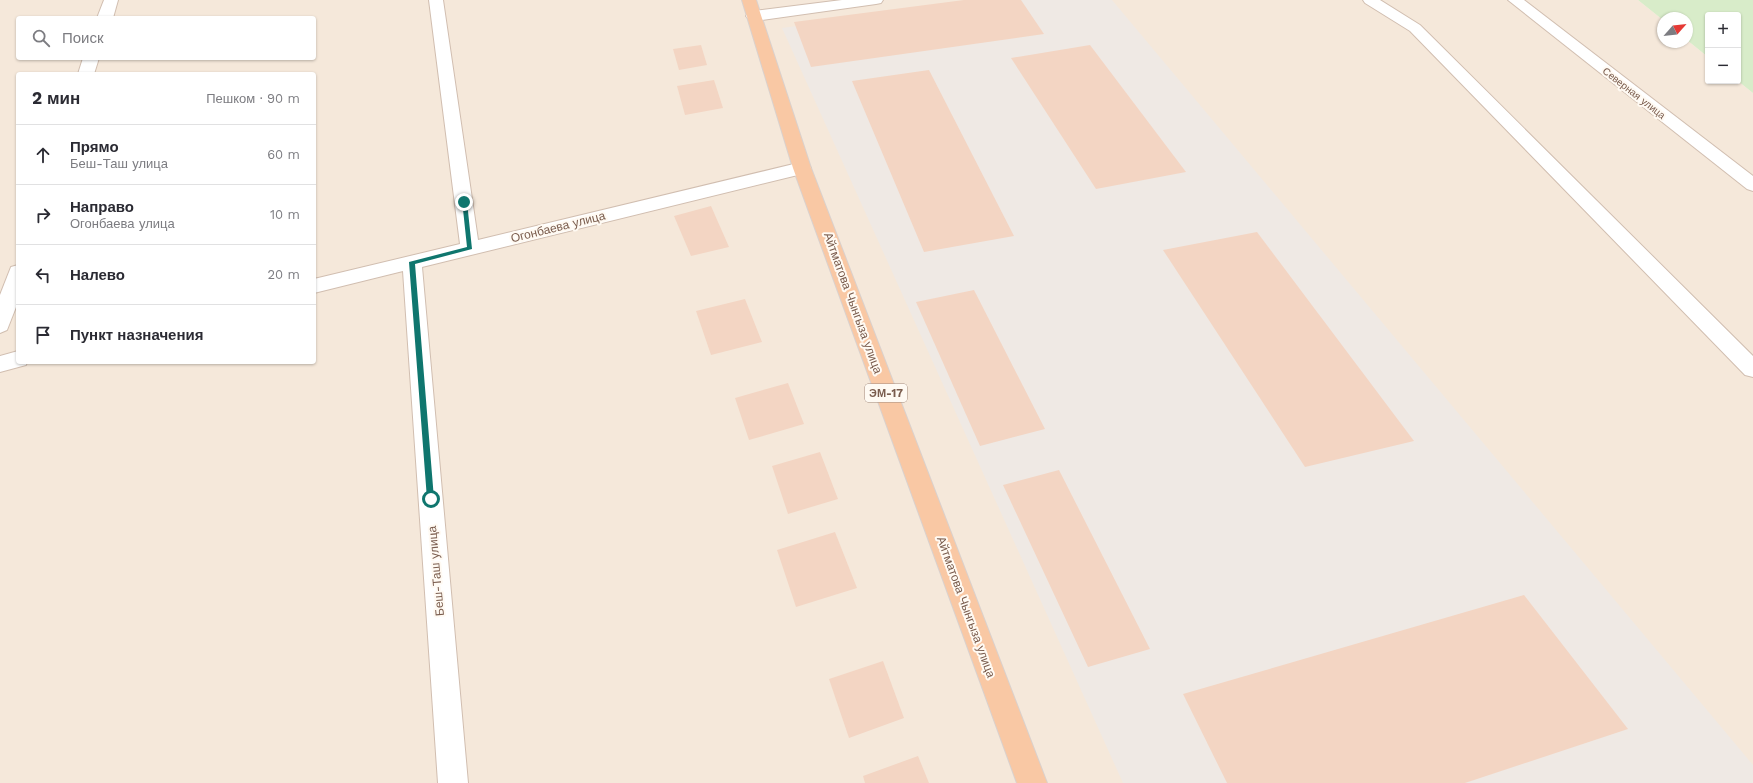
<!DOCTYPE html>
<html lang="ru">
<meta charset="utf-8">
<style>
body{margin:0;font-family:"Work Sans",sans-serif;background:#f7f7f7;color:#2b2b33}
.controls{position:absolute;right:12px;top:12px;display:grid;overflow:hidden;border-radius:4px;box-shadow:0 1px 3px #0004}
.controls button{width:36px;height:36px;display:grid;place-items:center;padding:0;border:0;border-bottom:1px solid #e1e1e2;background:#fff;color:#2b2b33;font:20px sans-serif}
.compass{position:absolute;left:1657px;top:12px;width:36px;height:36px;border-radius:50%;background:#fff;box-shadow:0 1px 3px #0004;rotate:63deg}
.stop{position:absolute;width:12px;height:12px;margin:-9px;border:3px solid #0f766e;border-radius:50%;background:#fff}
.stop.end{background:#0f766e;border-color:#fff;box-shadow:0 1px 4px #0008}
.list{margin:0;padding:0;list-style:none}
h2{display:flex;justify-content:space-between;align-items:center;height:52px;margin:0;padding:0 16px;font-size:17px}
h2 small{font-size:13px;font-weight:400;color:#7c7c81}
.list li{display:grid;grid-template-columns:26px 1fr auto;gap:12px;align-items:center;box-sizing:border-box;height:60px;padding:0 16px;border-top:1px solid #e1e1e2}
.list b{display:block;font-size:15px;white-space:nowrap}
.list p{margin:0;font-size:13px;white-space:nowrap;color:#7c7c81}
.list em{font-size:13px;font-style:normal;color:#7c7c81}
.icon{flex:none;width:22px;height:22px;fill:none;stroke:currentColor;stroke-width:2;stroke-linecap:round;stroke-linejoin:round}
.map{position:relative;flex:none;width:1753px;height:783px;overflow:hidden}
.search{position:absolute;background:#fff;box-shadow:0 1px 3px #0004;left:16px;top:16px;width:300px;height:44px;display:flex;align-items:center;gap:10px;box-sizing:border-box;padding:0 14px;border-radius:4px;color:#7c7c81;font-size:15px}
.panel{position:absolute;background:#fff;box-shadow:0 1px 3px #0004;left:16px;top:72px;width:300px;height:292px;border-radius:4px}
.map>svg:first-child{display:block}
</style>
<div class="map">
<svg width="1753" height="783" viewBox="0 0 1753 783">
<rect width="100%" height="100%" fill="#fdf6ec"/>
<path fill="#f5e8da" fill-rule="evenodd" d="M 0,0 L 1638,0 L 1663,20 L 1663,42 L 1687,42 L 1687,40 L 1708,57 L 1708,81 L 1738,81 L 1753,93 L 1753,783 L 0,783 ZM 18,18 L 314,18 L 314,58 L 18,58 ZM 18,74 L 314,74 L 314,362 L 18,362 Z"/>
<path fill="#efe9e4" d="M 990,0 L 1112,0 L 1753,765 L 1753,783 L 1123,783 L 782,28 Z"/>
<path fill="#d8ecc9" d="M 1638,0 L 1753,0 L 1753,93 L 1738,81 L 1738,15 L 1708,15 L 1708,57 L 1687,40 L 1687,18 L 1663,18 L 1663,20 Z"/>
<g fill="#f3d5c3">
<path d="M 964,0 L 1021,0 L 1044,34 L 811,67 L 794,22 Z"/>
<path d="M 701,45 L 707,65 L 679,70 L 673,49 Z"/>
<path d="M 1090,45 L 1186,172 L 1096,189 L 1011,58 Z"/>
<path d="M 929,70 L 1014,236 L 924,252 L 852,81 Z"/>
<path d="M 714,80 L 723,108 L 685,115 L 677,86 Z"/>
<path d="M 711,206 L 729,247 L 691,256 L 674,216 Z"/>
<path d="M 1257,232 L 1414,441 L 1305,467 L 1163,250 Z"/>
<path d="M 974,290 L 1045,429 L 980,446 L 916,302 Z"/>
<path d="M 745,299 L 762,342 L 711,355 L 696,311 Z"/>
<path d="M 788,383 L 804,424 L 749,440 L 735,398 Z"/>
<path d="M 820,452 L 838,499 L 788,514 L 772,466 Z"/>
<path d="M 1059,470 L 1150,649 L 1088,667 L 1003,485 Z"/>
<path d="M 835,532 L 857,588 L 796,607 L 777,550 Z"/>
<path d="M 1524,595 L 1628,729 L 1465,783 L 1227,783 L 1183,694 Z"/>
<path d="M 883,661 L 904,718 L 849,738 L 829,679 Z"/>
<path d="M 918,756 L 929,783 L 865,783 L 863,776 Z"/>
</g>
<g fill="none" stroke-linecap="round" stroke-linejoin="round">
<g stroke="#d1beb0" stroke-width="2">
<g id="minor">
<path d="M 104,0 L 118,0 L 113,18 L 97,18 Z"/>
<path d="M 429,0 L 443,0 L 478,240 L 802,162 L 808,164 L 811,168 L 808,172 L 802,174 L 422,267 L 468,783 L 438,783 L 403,271 L 314,293 L 314,279 L 460,244 Z"/>
<path d="M 842,0 L 883,0 L 881,3 L 876,4 L 754,21 L 749,19 L 746,16 L 749,13 L 754,11 Z"/>
<path d="M 1363,0 L 1380,0 L 1420,25 L 1753,356 L 1753,377 L 1745,375 L 1410,31 L 1365,3 Z"/>
<path d="M 1508,0 L 1524,0 L 1753,176 L 1753,191 L 1747,189 Z"/>
<path d="M 83,58 L 99,58 L 94,74 L 78,74 Z"/>
<path d="M 18,265 L 18,302 L 7,330 L 0,333 L 0,295 L 11,267 Z"/>
<path d="M 18,351 L 18,362 L 27,362 L 26,365 L 0,372 L 0,356 Z"/>
</g>
</g>
<g stroke="#dad1cd" stroke-width="2">
<path id="trunk" d="M 742,0 L 756,0 L 811,168 L 1047,783 L 1017,783 L 793,168 Z"/>
</g>
<use href="#minor" fill="#fff" fill-rule="evenodd"/>
<use href="#trunk" fill="#f9c8a4" fill-rule="evenodd"/>
</g>
<path fill="#0f766e" d="M 462,200 L 467,202 L 472,249 L 415,264 L 434,499 L 431,502 L 427,499 L 409,262 L 467,247 Z"/>
<g text-anchor="middle" dominant-baseline="central" stroke-width="4" stroke-linejoin="round" paint-order="stroke">
<g font-size="10" fill="#7a5c4d" stroke="#fffaf3">
<text transform="translate(1634 93) rotate(38)">Северная улица</text>
</g>
<rect fill="#fffaf3" stroke="#a28b7f" stroke-width="1" x="865" y="384" width="42" height="18" rx="3"/>
<g font-size="11" font-weight="bold" fill="#7a5c4d">
<text x="886" y="393">ЭМ-17</text>
</g>
<g font-size="12" fill="#7a5c4d" stroke="#fffaf3">
<text transform="translate(558 227) rotate(-14)">Огонбаева улица</text>
<text transform="translate(853 303) rotate(70)">Айтматова Чынгыза улица</text>
<text transform="translate(436 571) rotate(-95)">Беш-Таш улица</text>
<text transform="translate(966 607) rotate(70)">Айтматова Чынгыза улица</text>
</g>
</g>
</svg>
<div class="controls">
<button>+</button>
<button>−</button>
</div>
<svg class="compass" viewBox="-18 -18 36 36"><path d="M0-13l5 13h-10z" fill="#e53935"/><path d="M0 13l5-13h-10z" fill="#7c7c81"/></svg>
<div class="stop" style="left:431px;top:499px"></div>
<div class="stop end" style="left:464px;top:202px"></div>
<div class="search"><svg class="icon" aria-label="search" viewBox="0 0 24 24"><circle cx="10" cy="10" r="6"/><path d="M15 15l6 6"/></svg>Поиск</div>
<section class="panel">
<h2>2 мин<small>Пешком · 90 m</small></h2>
<ul class="list">
<li><svg class="icon" aria-label="ahead" viewBox="0 0 24 24"><path d="M12 20V5M6 11l6-6 6 6"/></svg><div><b>Прямо</b><p>Беш-Таш улица</p></div><em>60 m</em></li>
<li><svg class="icon" aria-label="right" viewBox="0 0 24 24"><path d="M7 20v-9h11M14 6l5 5-5 5"/></svg><div><b>Направо</b><p>Огонбаева улица</p></div><em>10 m</em></li>
<li><svg class="icon" aria-label="left" viewBox="0 0 24 24"><path d="M17 20v-9H6M10 6l-5 5 5 5"/></svg><div><b>Налево</b></div><em>20 m</em></li>
<li><svg class="icon" aria-label="arrive" viewBox="0 0 24 24"><path d="M6 21V4h12l-3 4 3 4H6"/></svg><div><b>Пункт назначения</b></div></li>
</ul>
</section>
</div>
